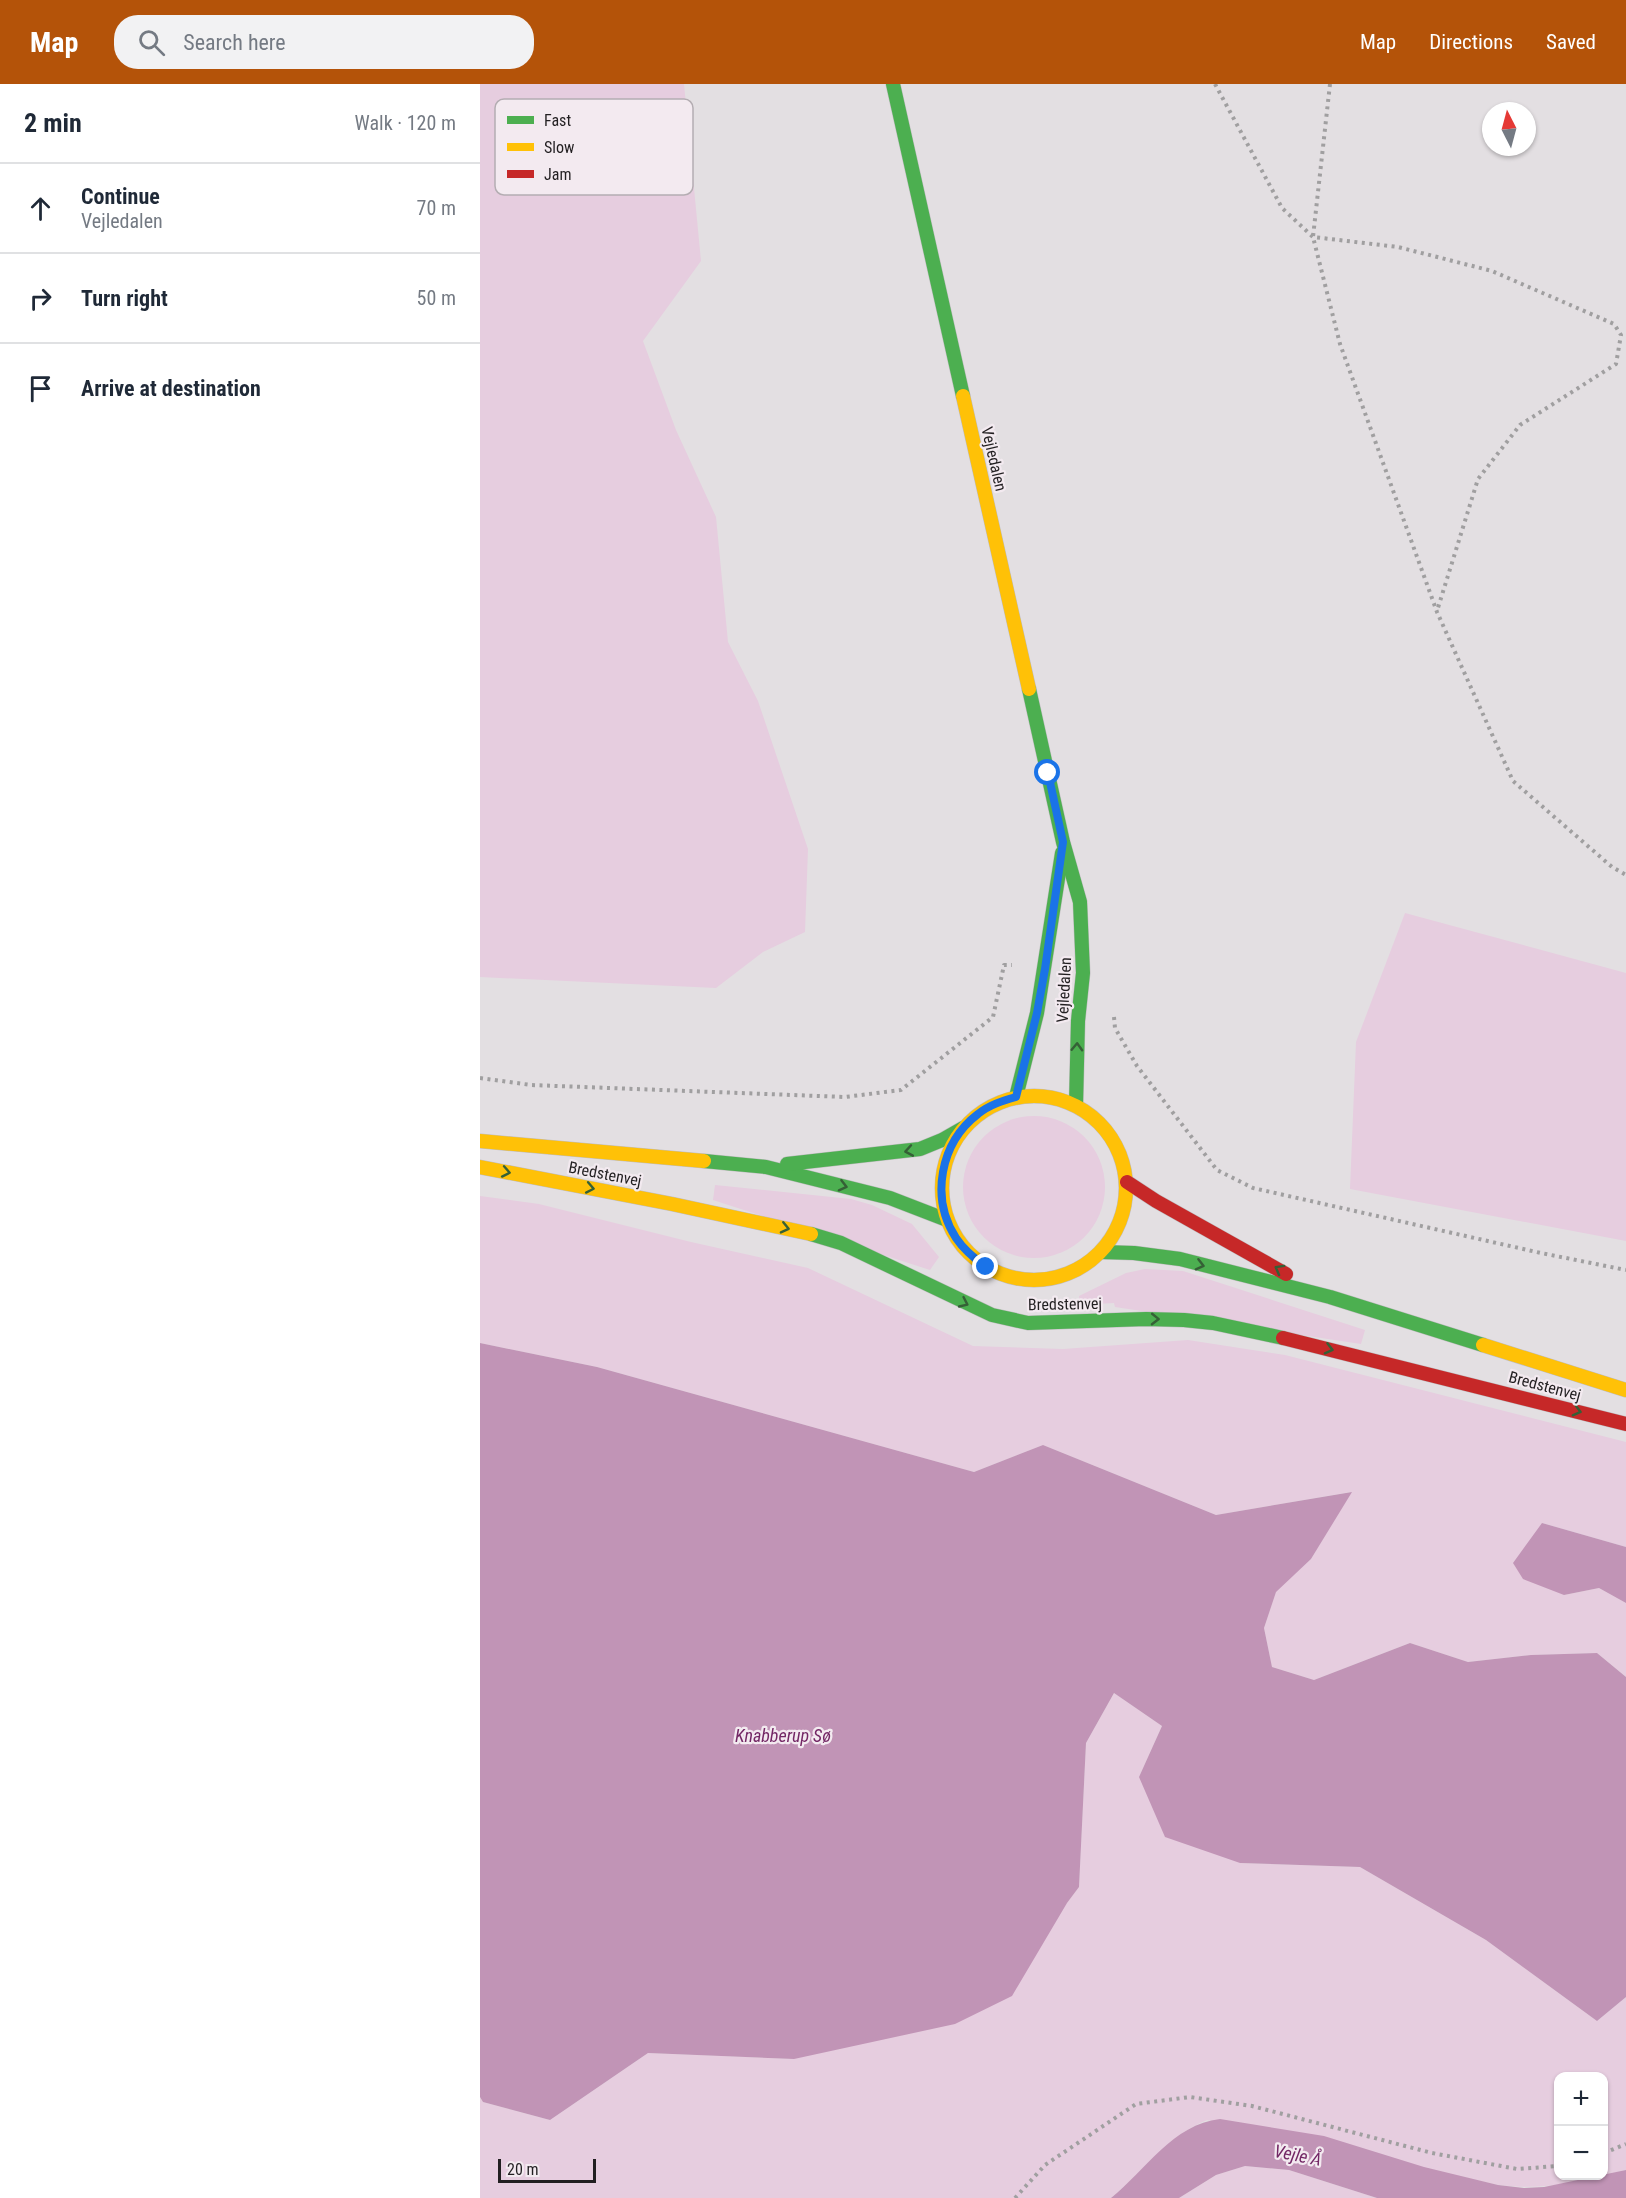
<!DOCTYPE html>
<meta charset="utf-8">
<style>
body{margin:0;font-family:"Roboto Condensed",sans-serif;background:#f2f2f3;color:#1f2937}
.controls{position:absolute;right:18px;bottom:18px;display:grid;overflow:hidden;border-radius:12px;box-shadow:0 2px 4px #0004}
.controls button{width:54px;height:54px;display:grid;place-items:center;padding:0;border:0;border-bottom:2px solid #e0e1e3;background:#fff;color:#1f2937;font:30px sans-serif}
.compass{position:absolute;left:1002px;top:18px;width:54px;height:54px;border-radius:50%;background:#fff;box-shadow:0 2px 4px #0004;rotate:354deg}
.scale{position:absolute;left:18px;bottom:15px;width:98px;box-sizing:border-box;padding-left:6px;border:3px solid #221f21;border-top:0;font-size:16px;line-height:21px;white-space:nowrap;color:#221f21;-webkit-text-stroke:4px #f3eaf0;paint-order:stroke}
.stop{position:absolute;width:18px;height:18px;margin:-14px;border:4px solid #1a73e8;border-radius:50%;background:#fff}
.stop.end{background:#1a73e8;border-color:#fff;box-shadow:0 2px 6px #0008}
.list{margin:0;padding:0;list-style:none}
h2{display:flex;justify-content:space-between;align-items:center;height:78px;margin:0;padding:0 24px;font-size:26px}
h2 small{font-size:20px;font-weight:400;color:#747a83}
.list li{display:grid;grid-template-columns:39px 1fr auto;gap:18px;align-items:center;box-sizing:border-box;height:90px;padding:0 24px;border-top:2px solid #e0e1e3}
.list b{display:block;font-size:22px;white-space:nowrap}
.list p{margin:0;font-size:20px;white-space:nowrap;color:#747a83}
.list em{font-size:20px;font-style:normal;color:#747a83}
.icon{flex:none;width:33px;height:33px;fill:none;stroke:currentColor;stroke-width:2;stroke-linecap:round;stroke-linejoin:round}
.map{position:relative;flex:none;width:1146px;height:2114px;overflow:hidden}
header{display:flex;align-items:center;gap:36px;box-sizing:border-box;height:84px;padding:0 30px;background:#b45309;color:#fff}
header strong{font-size:28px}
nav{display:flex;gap:33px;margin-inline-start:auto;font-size:21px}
.search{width:420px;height:54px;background:#f2f2f3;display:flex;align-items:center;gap:15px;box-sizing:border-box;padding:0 21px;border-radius:24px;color:#747a83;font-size:22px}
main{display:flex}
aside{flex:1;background:#fff}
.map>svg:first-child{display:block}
</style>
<header>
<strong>Map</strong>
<div class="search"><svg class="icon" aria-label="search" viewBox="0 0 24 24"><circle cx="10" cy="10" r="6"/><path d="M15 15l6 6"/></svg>Search here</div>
<nav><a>Map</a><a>Directions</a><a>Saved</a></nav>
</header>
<main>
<aside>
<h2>2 min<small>Walk · 120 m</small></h2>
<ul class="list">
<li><svg class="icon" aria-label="ahead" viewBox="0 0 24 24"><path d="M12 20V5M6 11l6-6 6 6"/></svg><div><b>Continue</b><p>Vejledalen</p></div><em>70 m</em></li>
<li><svg class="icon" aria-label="right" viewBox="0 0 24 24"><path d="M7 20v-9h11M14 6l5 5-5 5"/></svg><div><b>Turn right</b></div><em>50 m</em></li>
<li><svg class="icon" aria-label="arrive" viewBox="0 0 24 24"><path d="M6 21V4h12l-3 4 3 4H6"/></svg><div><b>Arrive at destination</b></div></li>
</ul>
</aside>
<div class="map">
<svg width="1146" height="2114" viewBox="0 0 1146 2114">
<rect width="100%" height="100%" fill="#e3dfe2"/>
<g fill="#e6cddf" fill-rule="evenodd">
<path d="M 0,0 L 204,0 L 221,177 L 163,257 L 196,346 L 236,433 L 248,558 L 278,617 L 328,765 L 325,848 L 283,868 L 236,904 L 0,893 Z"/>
<path d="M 925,829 L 1146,889 L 1146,1157 L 870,1105 L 876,958 Z"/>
<circle cx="554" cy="1103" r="71"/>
<path d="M 235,1101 L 371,1115 L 392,1121 L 432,1140 L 459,1173 L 450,1186 L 233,1116 Z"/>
<path d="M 0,1112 L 59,1120 L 211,1158 L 328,1184 L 493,1262 L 583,1265 L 708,1256 L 805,1271 L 1146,1358 L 1146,1463 L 1062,1439 L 1084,1511 L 1119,1504 L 1146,1519 L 1146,1593 L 1117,1569 L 1051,1571 L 988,1578 L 930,1559 L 834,1596 L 792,1583 L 784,1544 L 796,1507 L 831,1475 L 871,1408 L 736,1431 L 563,1361 L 494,1388 L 117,1283 L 0,1259 Z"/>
<path d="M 665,1185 L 703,1187 L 885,1246 L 881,1260 L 635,1223 L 634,1219 L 600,1221 L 599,1212 L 646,1189 Z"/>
<path d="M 634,1609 L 682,1642 L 659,1693 L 760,1779 L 880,1783 L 1006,1856 L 1117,1937 L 1146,1913 L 1146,2086 C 1101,2097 1065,2107 1018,2101 L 727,2036 C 687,2052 663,2088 631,2114 L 0,2114 L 0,2013 L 3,2018 L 70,2036 L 168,1969 L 314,1975 L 587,1819 L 599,1803 L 606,1659 ZM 1078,1992 L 1124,1992 L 1124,2092 L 1078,2092 Z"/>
<path d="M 765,2082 L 809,2086 L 897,2114 L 699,2114 L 736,2091 Z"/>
</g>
<g fill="#c194b6">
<path d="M 0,1259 L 117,1283 L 494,1388 L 563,1361 L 736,1431 L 872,1408 L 831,1475 L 796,1508 L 784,1544 L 792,1583 L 834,1596 L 930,1559 L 988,1578 L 1051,1571 L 1117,1569 L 1146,1593 L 1146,1913 L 1117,1937 L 1006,1856 L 880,1783 L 760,1779 L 685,1753 L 659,1693 L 682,1642 L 634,1609 L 606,1659 L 599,1803 L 587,1819 L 532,1912 L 475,1940 L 314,1975 L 168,1969 L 70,2036 L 3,2018 L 0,2013 Z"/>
<path d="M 1062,1439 L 1146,1463 L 1146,1519 L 1119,1504 L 1084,1511 L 1043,1495 L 1033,1479 Z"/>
<path d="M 740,2035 L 844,2052 L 944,2083 L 1018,2101 L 1044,2104 L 1064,2103 L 1146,2086 L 1146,2114 L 897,2114 L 809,2086 L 765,2082 L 736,2091 L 699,2114 L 631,2114 C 665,2087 693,2040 740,2035 Z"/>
</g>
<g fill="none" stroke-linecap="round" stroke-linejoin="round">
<g stroke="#bfbdbf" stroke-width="15">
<g id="fast">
<path d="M 413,0 L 483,312"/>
<path d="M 549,605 L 583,758 L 600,818 L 603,889 L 598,937 L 596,1021"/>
<path d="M 536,1013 L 557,929 L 582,769"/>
<path d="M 224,1077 L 286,1083 L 410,1114 L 467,1136"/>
<path d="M 307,1080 L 440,1065 L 462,1056 L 483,1044"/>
<path d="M 331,1150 L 361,1159 L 512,1231 L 548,1239 L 666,1235 L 704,1236 L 733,1239 L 803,1254"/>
<path d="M 621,1168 L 654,1169 L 700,1175 L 850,1213 L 1003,1261"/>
</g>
</g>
<g stroke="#bfbdbf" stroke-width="15">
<g id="slow">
<path d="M 483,312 L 549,605"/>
<circle cx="554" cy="1104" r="92"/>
<path d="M 0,1057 L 224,1077"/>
<path d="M 0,1083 L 192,1120 L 331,1150"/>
<path d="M 1003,1261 L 1146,1306"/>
</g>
</g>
<g stroke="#bfbdbf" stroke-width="15">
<g id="jam">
<path d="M 647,1098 L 676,1117 L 806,1190"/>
<path d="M 803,1254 L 1146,1340"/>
</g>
</g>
<g stroke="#a09fa0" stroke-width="4" stroke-dasharray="3 4.5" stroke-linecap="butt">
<path d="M 735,0 L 802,124 L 833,153 L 918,163 L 1012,187 L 1134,240 L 1141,251 L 1136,280 L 1040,341 L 998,395 L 957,527"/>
<path d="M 850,0 L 833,153 L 860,260 L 957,528 L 1033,697 L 1132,783 L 1146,791"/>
<path d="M 634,933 L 635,944 L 657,982 L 737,1086 L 773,1104 L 1061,1169 L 1146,1186"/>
<path d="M 0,994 L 51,1001 L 365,1013 L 421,1006 L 513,933 L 524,881 L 532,881"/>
<path d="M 1124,2069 L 1146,2060"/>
<path d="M 535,2114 L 565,2081 L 656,2020 L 710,2013 L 772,2022 L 952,2069 L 1037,2085 L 1078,2082"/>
</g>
<use href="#fast" stroke="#4caf50" stroke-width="14"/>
<use href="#slow" stroke="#ffc107" stroke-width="14"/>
<use href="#jam" stroke="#c62828" stroke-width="14"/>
</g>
<defs><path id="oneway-chevron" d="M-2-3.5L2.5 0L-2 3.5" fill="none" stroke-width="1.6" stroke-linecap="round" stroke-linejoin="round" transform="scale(1.5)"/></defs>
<g stroke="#356036">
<use href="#oneway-chevron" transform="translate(597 963) rotate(-88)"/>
<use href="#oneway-chevron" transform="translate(429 1067) rotate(170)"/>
<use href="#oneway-chevron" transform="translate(26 1088) rotate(11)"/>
<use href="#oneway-chevron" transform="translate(363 1102) rotate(14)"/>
<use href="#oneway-chevron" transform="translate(110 1104) rotate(11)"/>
<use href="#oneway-chevron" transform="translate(305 1144) rotate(13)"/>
<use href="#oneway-chevron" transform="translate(720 1181) rotate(14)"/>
<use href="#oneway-chevron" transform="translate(799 1185) rotate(-151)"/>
<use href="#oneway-chevron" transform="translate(484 1219) rotate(25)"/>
<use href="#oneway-chevron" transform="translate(675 1235) rotate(1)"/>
<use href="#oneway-chevron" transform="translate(849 1265) rotate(14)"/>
<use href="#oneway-chevron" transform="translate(1097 1327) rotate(15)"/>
</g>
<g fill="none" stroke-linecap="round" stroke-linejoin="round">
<path stroke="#1a73e8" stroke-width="8" d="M 506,1183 C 495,1175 484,1166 476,1154 C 450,1114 460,1059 498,1030 C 509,1021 522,1017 536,1013 L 557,929 L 565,885 L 583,758 L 568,689"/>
</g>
<g text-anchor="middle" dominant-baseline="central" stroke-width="4.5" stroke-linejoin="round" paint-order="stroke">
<g font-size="16" fill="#221f21" stroke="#f3eaf0">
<text transform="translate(514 375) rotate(77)">Vejledalen</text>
<text transform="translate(584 906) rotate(-87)">Vejledalen</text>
<text transform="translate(125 1090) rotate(11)">Bredstenvej</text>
<text transform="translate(585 1220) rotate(-1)">Bredstenvej</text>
<text transform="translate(1065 1302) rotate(15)">Bredstenvej</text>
</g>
<g font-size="18" font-style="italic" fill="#732765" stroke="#f3eaf0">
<text x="303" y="1651">Knabberup Sø</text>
<text transform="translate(818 2071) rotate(11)">Vejle Å</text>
</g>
</g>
<rect x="15" y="15" width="198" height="96" rx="9" fill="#f3eaf0" stroke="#b4adb2" stroke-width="1.5"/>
<rect x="27" y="32" width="27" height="8" fill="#4caf50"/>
<rect x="27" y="59" width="27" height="8" fill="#ffc107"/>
<rect x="27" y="86" width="27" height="8" fill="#c62828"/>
<g font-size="16" fill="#221f21">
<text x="64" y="42">Fast</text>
<text x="64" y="69">Slow</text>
<text x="64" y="96">Jam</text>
</g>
</svg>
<div class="controls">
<button>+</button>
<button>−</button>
</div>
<svg class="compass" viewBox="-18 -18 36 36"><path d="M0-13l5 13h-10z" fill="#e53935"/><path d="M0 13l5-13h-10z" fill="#747a83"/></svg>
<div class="scale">20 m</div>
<div class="stop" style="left:568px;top:689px"></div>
<div class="stop end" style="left:506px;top:1183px"></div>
</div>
</main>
